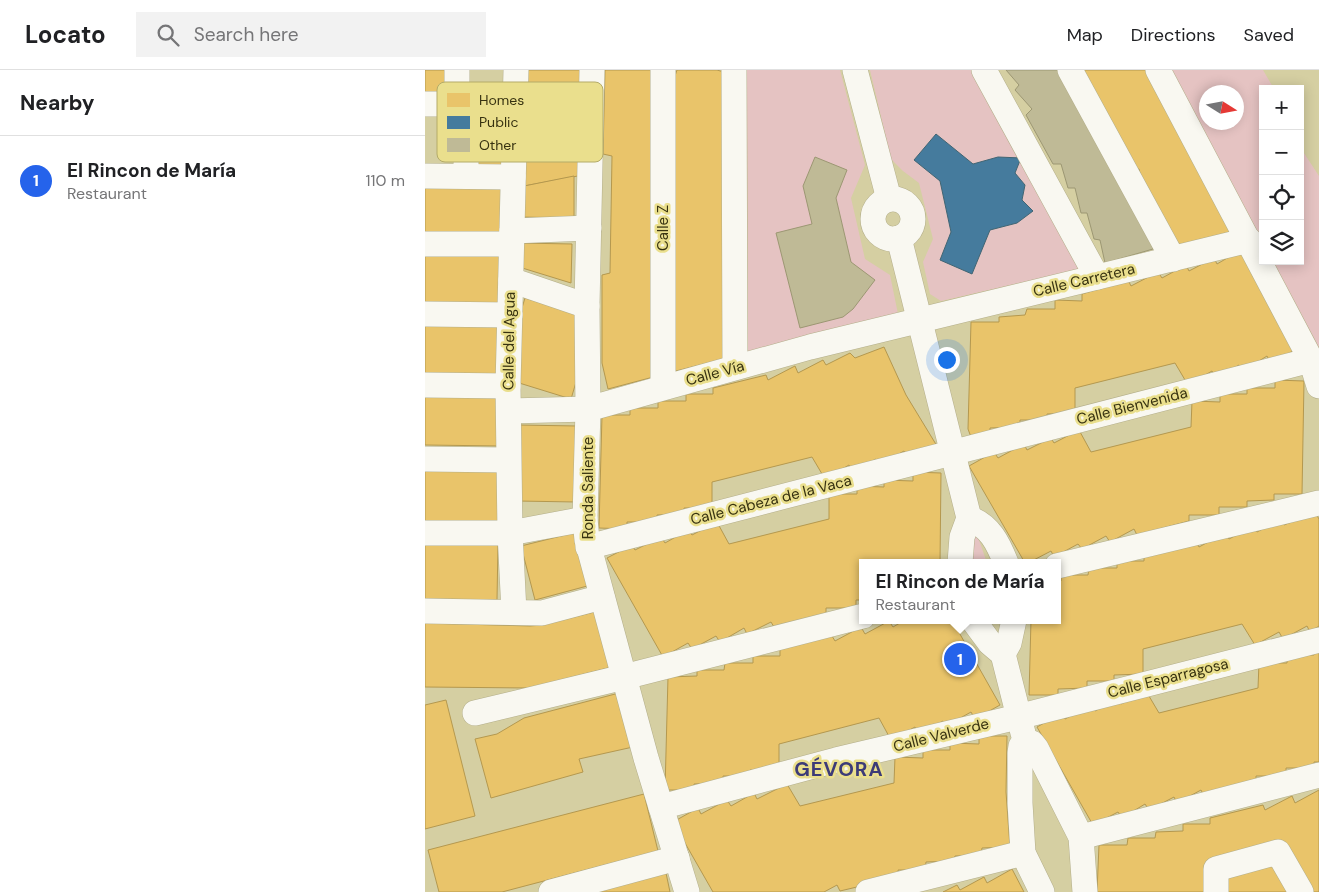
<!DOCTYPE html>
<meta charset="utf-8">
<style>
body{margin:0;font-family:"DM Sans",sans-serif;background:#f2f2f2;color:#202124}
.controls{position:absolute;right:15px;top:15px;display:grid;overflow:hidden;border-radius:0px;box-shadow:0 2px 12px #0003}
.controls button{width:45px;height:45px;display:grid;place-items:center;padding:0;border:0;border-bottom:1px solid #e0e0e0;background:#fff;color:#202124;font:25px sans-serif}
.compass{position:absolute;left:774px;top:15px;width:45px;height:45px;border-radius:50%;background:#fff;box-shadow:0 2px 12px #0003;rotate:101deg}
.you{position:absolute;left:521px;top:289px;width:18px;height:18px;margin:-12px;border:4px solid #fff;border-radius:50%;background:#1a73e8;box-shadow:0 0 0 8px #1a73e833}
.badge{display:grid;place-items:center;width:32px;height:32px;border-radius:50%;background:#2563eb;color:#fff;font-size:16px;font-weight:700}
.pin{position:absolute;translate:-50% -50%;border:2px solid #fff;box-shadow:0 1px 5px #0006}
.popup{position:absolute;left:434px;top:489px;width:202px;height:65px;box-sizing:border-box;display:grid;place-content:center;border-radius:0px;background:#fff;filter:drop-shadow(0 1px 4px #0005);font-size:16px;white-space:nowrap;color:#757577}
.popup b{font-size:19px;color:#202124}
.popup::after{content:'';position:absolute;left:50%;top:100%;margin-left:-10px;border:10px solid transparent;border-top-color:#fff}
.list{margin:0;padding:0;list-style:none}
h2{display:flex;justify-content:space-between;align-items:center;height:65px;margin:0;padding:0 20px;font-size:21px}
h2 small{font-size:16px;font-weight:400;color:#757577}
.list li{display:grid;grid-template-columns:32px 1fr auto;gap:15px;align-items:center;box-sizing:border-box;height:90px;padding:0 20px;border-top:1px solid #e0e0e0}
.list b{display:block;font-size:19px;white-space:nowrap}
.list p{margin:0;font-size:16px;white-space:nowrap;color:#757577}
.list em{font-size:16px;font-style:normal;color:#757577}
.icon{flex:none;width:28px;height:28px;fill:none;stroke:currentColor;stroke-width:2;stroke-linecap:round;stroke-linejoin:round}
.map{position:relative;flex:none;width:894px;height:822px;overflow:hidden}
header{display:flex;align-items:center;gap:30px;box-sizing:border-box;height:70px;padding:0 25px;background:#fff;border-bottom:1px solid #e0e0e0}
header strong{font-size:24px}
nav{display:flex;gap:28px;margin-inline-start:auto;font-size:18px}
.search{width:350px;height:45px;background:#f2f2f2;display:flex;align-items:center;gap:12px;box-sizing:border-box;padding:0 18px;border-radius:0px;color:#757577;font-size:19px}
main{display:flex}
aside{flex:1;background:#fff}
.map>svg:first-child{display:block}
</style>
<header>
<strong>Locato</strong>
<div class="search"><svg class="icon" aria-label="search" viewBox="0 0 24 24"><circle cx="10" cy="10" r="6"/><path d="M15 15l6 6"/></svg>Search here</div>
<nav><a>Map</a><a>Directions</a><a>Saved</a></nav>
</header>
<main>
<aside>
<h2>Nearby<small></small></h2>
<ul class="list">
<li><span class="badge">1</span><div><b>El Rincon de María</b><p>Restaurant</p></div><em>110 m</em></li>
</ul>
</aside>
<div class="map">
<svg width="894" height="822" viewBox="0 0 894 822">
<rect width="100%" height="100%" fill="#d5cfa2"/>
<g fill="#e5c3c2" fill-rule="evenodd">
<path d="M 322,0 L 415,0 L 440,95 L 426,128 L 440,189 L 465,205 L 473,244 L 323,283 Z"/>
<path d="M 445,0 L 555,0 L 660,198 L 516,231 L 505,224 L 498,192 L 508,169 L 494,113 L 478,101 L 466,89 Z"/>
<path d="M 746,0 L 838,0 L 849,19 L 838,19 L 838,173 ZM 782,22 L 812,22 L 812,52 L 782,52 Z"/>
<path d="M 875,77 L 894,106 L 894,278 L 848,191 L 875,191 Z"/>
<path d="M 547,463 L 553,467 L 562,493 L 546,493 Z"/>
</g>
<g fill="#e9c46a" stroke="#b4984f">
<rect x="0" y="0" width="24" height="30"/>
<path d="M 97,0 L 160,0 L 158,105 L 94,117 Z"/>
<path d="M 180,0 L 235,0 L 236,305 L 183,319 L 177,293 L 177,205 L 185,203 L 187,86 L 178,84 Z"/>
<path d="M 252,0 L 292,0 L 302,3 L 303,288 L 247,302 L 247,15 Z"/>
<path d="M 654,0 L 724,0 L 811,163 L 749,176 L 720,125 L 714,99 L 708,100 Z"/>
<path d="M 50,40 L 79,41 L 79,96 L 50,97 Z"/>
<path d="M 149,106 L 149,148 L 94,147 L 94,117 Z"/>
<path d="M 0,113 L 78,114 L 77,169 L 0,168 Z"/>
<path d="M 95,173 L 147,174 L 146,213 L 94,197 Z"/>
<path d="M 0,178 L 78,179 L 77,236 L 0,236 Z"/>
<path d="M 816,180 L 871,279 L 846,294 L 842,286 L 818,301 L 814,295 L 791,308 L 787,301 L 763,315 L 750,293 L 650,318 L 650,343 L 622,344 L 622,350 L 595,350 L 595,357 L 565,358 L 565,364 L 546,367 L 543,359 L 546,252 L 574,252 L 574,247 L 600,245 L 602,239 L 630,239 L 630,230 L 657,231 L 657,224 L 703,210 L 706,216 L 733,202 L 737,208 L 761,195 L 764,201 L 789,188 L 792,194 Z"/>
<path d="M 100,228 L 154,244 L 154,302 L 146,329 L 91,312 L 92,254 Z"/>
<path d="M 0,253 L 78,254 L 77,311 L 0,311 Z"/>
<path d="M 459,277 L 481,325 L 512,376 L 483,386 L 479,381 L 454,395 L 451,389 L 428,402 L 424,395 L 400,409 L 387,387 L 287,412 L 287,438 L 259,438 L 259,444 L 232,445 L 232,452 L 202,452 L 202,459 L 174,458 L 177,345 L 205,345 L 205,338 L 233,338 L 233,331 L 261,331 L 261,324 L 288,324 L 288,318 L 341,305 L 343,310 L 370,296 L 373,303 L 398,290 L 401,295 L 425,283 L 430,288 Z"/>
<path d="M 850,310 L 879,311 L 877,424 L 849,424 L 849,430 L 822,431 L 822,437 L 794,437 L 794,445 L 764,445 L 764,451 L 712,465 L 709,459 L 685,472 L 681,466 L 657,479 L 653,474 L 629,487 L 626,481 L 603,493 L 600,493 L 544,396 L 569,382 L 573,388 L 599,374 L 602,380 L 626,368 L 629,373 L 654,360 L 666,382 L 766,357 L 767,331 L 795,332 L 795,324 L 822,324 L 822,318 L 850,318 Z"/>
<path d="M 0,319 L 77,320 L 76,376 L 0,375 Z"/>
<path d="M 93,355 L 152,356 L 151,432 L 92,431 Z"/>
<path d="M 0,399 L 75,399 L 75,455 L 0,454 Z"/>
<path d="M 488,402 L 516,403 L 515,493 L 438,493 L 438,530 L 431,530 L 431,538 L 401,538 L 401,544 L 349,557 L 346,552 L 322,564 L 319,558 L 295,572 L 291,566 L 267,579 L 263,573 L 238,587 L 182,488 L 207,475 L 210,480 L 236,467 L 240,473 L 263,460 L 267,465 L 292,452 L 304,474 L 404,449 L 404,424 L 432,424 L 432,416 L 459,417 L 459,410 L 488,411 Z"/>
<path d="M 890,442 L 894,449 L 894,556 L 885,562 L 882,556 L 858,569 L 854,562 L 830,575 L 817,554 L 718,579 L 718,604 L 689,605 L 689,611 L 662,611 L 662,618 L 633,619 L 633,625 L 604,625 L 606,550 L 632,550 L 632,511 L 636,511 L 636,505 L 663,505 L 664,498 L 692,498 L 692,491 L 719,491 L 719,485 L 771,471 L 774,477 L 800,463 L 804,469 L 829,456 L 832,462 L 856,449 L 859,455 Z"/>
<path d="M 152,462 L 166,515 L 110,530 L 96,476 Z"/>
<path d="M 0,472 L 73,473 L 72,530 L 0,529 Z"/>
<path d="M 173,541 L 187,597 L 104,618 L 0,617 L 0,553 L 105,556 L 117,555 Z"/>
<path d="M 480,550 L 527,550 L 575,635 L 550,649 L 546,642 L 521,656 L 518,651 L 494,664 L 490,657 L 466,670 L 454,648 L 354,674 L 354,699 L 325,700 L 325,706 L 298,706 L 298,713 L 269,714 L 269,720 L 240,720 L 243,607 L 272,606 L 272,600 L 299,600 L 300,593 L 328,593 L 328,586 L 355,586 L 355,579 L 407,566 L 410,571 L 436,557 L 440,564 L 464,551 L 468,557 Z"/>
<path d="M 889,579 L 894,579 L 894,692 L 889,692 L 889,698 L 861,698 L 861,706 L 831,706 L 831,712 L 779,726 L 776,720 L 752,733 L 749,727 L 724,740 L 720,734 L 697,748 L 693,742 L 668,755 L 612,657 L 637,643 L 640,649 L 666,635 L 670,641 L 693,629 L 696,634 L 721,621 L 734,643 L 833,618 L 834,593 L 862,593 L 862,585 L 889,585 Z"/>
<path d="M 194,623 L 208,677 L 154,689 L 158,702 L 66,728 L 50,669 L 72,664 L 99,648 Z"/>
<path d="M 21,630 L 50,746 L 0,759 L 0,635 Z"/>
<path d="M 554,666 L 582,666 L 581,722 L 585,777 L 557,778 L 556,785 L 530,786 L 528,791 L 501,792 L 500,800 L 473,800 L 474,807 L 415,821 L 412,815 L 399,822 L 288,822 L 248,752 L 273,738 L 276,744 L 302,730 L 306,736 L 329,723 L 332,729 L 362,714 L 375,736 L 469,713 L 470,687 L 498,688 L 498,680 L 525,680 L 525,673 L 554,674 Z"/>
<path d="M 894,720 L 894,822 L 887,822 L 859,773 L 784,794 L 784,822 L 672,822 L 674,775 L 702,775 L 703,768 L 730,768 L 731,762 L 758,761 L 758,754 L 785,754 L 785,748 L 838,735 L 840,740 L 867,726 L 870,733 Z"/>
<path d="M 219,724 L 233,781 L 77,822 L 14,822 L 3,780 Z"/>
<path d="M 852,787 L 872,822 L 801,822 L 801,800 Z"/>
<path d="M 587,799 L 599,822 L 518,822 L 532,815 L 535,820 L 559,807 L 562,813 Z"/>
<path d="M 241,803 L 245,822 L 168,822 Z"/>
</g>
<path fill="#457b9d" stroke="#416573" d="M 511,64 L 548,94 L 573,87 L 596,88 L 590,103 L 600,115 L 597,130 L 608,141 L 592,153 L 565,160 L 547,204 L 515,190 L 526,162 L 515,111 L 489,90 Z"/>
<g fill="#bfba96" stroke="#9c9773">
<path d="M 581,0 L 639,0 L 721,152 L 728,179 L 680,193 L 675,170 L 669,169 L 662,143 L 656,143 L 650,118 L 643,118 L 636,94 L 628,94 L 601,45 L 607,39 L 590,20 L 594,15 Z"/>
<path d="M 390,87 L 422,100 L 411,128 L 426,192 L 450,210 L 428,239 L 418,247 L 375,258 L 351,163 L 387,154 L 378,116 Z"/>
</g>
<g fill="none" stroke-linecap="round" stroke-linejoin="round">
<g stroke="#b3ae8a" stroke-width="26">
<g id="minor">
<path d="M 32,0 L 32,34"/>
<path d="M 167,0 L 162,236 L 163,339 L 160,449 L 162,470 L 221,688 L 262,822"/>
<path d="M 309,0 L 310,297"/>
<path d="M 430,0 L 464,129"/>
<path d="M 559,0 L 672,207"/>
<path d="M 645,0 L 748,189"/>
<path d="M 733,0 L 886,290 L 894,316"/>
<path d="M 0,34 L 90,34"/>
<path d="M 0,106 L 88,107"/>
<path d="M 41,106 L 41,34"/>
<circle cx="468" cy="149" r="20"/>
<path d="M 87,161 L 164,158"/>
<path d="M 474,168 L 544,448 L 537,467 L 535,493"/>
<path d="M 0,174 L 86,174"/>
<path d="M 86,210 L 162,236"/>
<path d="M 0,244 L 85,245"/>
<path d="M 0,315 L 83,316"/>
<path d="M 238,317 L 238,0"/>
<path d="M 84,341 L 163,339 L 385,277 L 824,170"/>
<path d="M 0,389 L 83,390"/>
<path d="M 544,448 C 565,456 573,473 581,493"/>
<path d="M 0,463 L 85,463 L 160,449"/>
<path d="M 163,477 L 886,290"/>
<path d="M 632,496 L 894,433"/>
<path d="M 0,541 L 117,543 L 177,527"/>
<path d="M 89,542 L 85,463 L 83,316 L 91,0"/>
<path d="M 548,550 L 565,573 L 578,584 L 598,663"/>
<path d="M 578,584 L 584,573 L 589,550"/>
<path d="M 50,643 L 199,607 L 438,546"/>
<path d="M 600,671 L 607,673 L 611,678 L 656,767 L 660,822"/>
<path d="M 600,671 L 596,676 L 595,683 L 595,733 L 598,783 L 617,822"/>
<path d="M 236,737 L 411,690 L 593,647 L 894,570"/>
<path d="M 656,767 L 894,705"/>
<path d="M 126,822 L 252,788"/>
<path d="M 443,822 L 598,783"/>
<path d="M 791,822 L 791,799 L 853,782 L 876,822"/>
</g>
</g>
<use href="#minor" stroke="#f9f8f1" stroke-width="25"/>
</g>
<g text-anchor="middle" dominant-baseline="central" stroke-width="5" stroke-linejoin="round" paint-order="stroke">
<g font-size="15" fill="#373210" stroke="#eadf8d">
<text transform="translate(238 158) rotate(-90)">Calle Z</text>
<text transform="translate(659 210) rotate(-13)">Calle Carretera</text>
<text transform="translate(84 271) rotate(-89)">Calle del Agua</text>
<text transform="translate(290 303) rotate(-15)">Calle Vía</text>
<text transform="translate(707 336) rotate(-14)">Calle Bienvenida</text>
<text transform="translate(163 418) rotate(-90)">Ronda Saliente</text>
<text transform="translate(346 430) rotate(-14)">Calle Cabeza de la Vaca</text>
<text transform="translate(743 608) rotate(-14)">Calle Esparragosa</text>
<text transform="translate(516 665) rotate(-14)">Calle Valverde</text>
</g>
<g font-size="20" font-weight="bold" letter-spacing="1" fill="#3c3b78" stroke="#eadf8d">
<text x="414" y="699">GÉVORA</text>
</g>
</g>
<rect x="12" y="12" width="166" height="80" rx="8" fill="#eadf8d" stroke="#b4ab68" stroke-width="1"/>
<rect x="22" y="23" width="23" height="14" fill="#e9c46a"/>
<rect x="22" y="46" width="23" height="13" fill="#457b9d"/>
<rect x="22" y="68" width="23" height="14" fill="#bfba96"/>
<g font-size="14" fill="#373210">
<text x="54" y="35">Homes</text>
<text x="54" y="57">Public</text>
<text x="54" y="80">Other</text>
</g>
</svg>
<div class="controls">
<button>+</button>
<button>−</button>
<button><svg class="icon" aria-label="locate" viewBox="0 0 24 24"><circle cx="12" cy="12" r="6"/><path d="M12 2v4M12 18v4M2 12h4M18 12h4"/></svg></button>
<button><svg class="icon" aria-label="layers" viewBox="0 0 24 24"><path d="M12 4l9 5-9 5-9-5zM3 14l9 5 9-5"/></svg></button>
</div>
<svg class="compass" viewBox="-18 -18 36 36"><path d="M0-13l5 13h-10z" fill="#e53935"/><path d="M0 13l5-13h-10z" fill="#757577"/></svg>
<div class="you"></div>
<div class="pin badge" style="left:535px;top:589px">1</div>
<div class="popup"><b>El Rincon de María</b>Restaurant</div>
</div>
</main>
